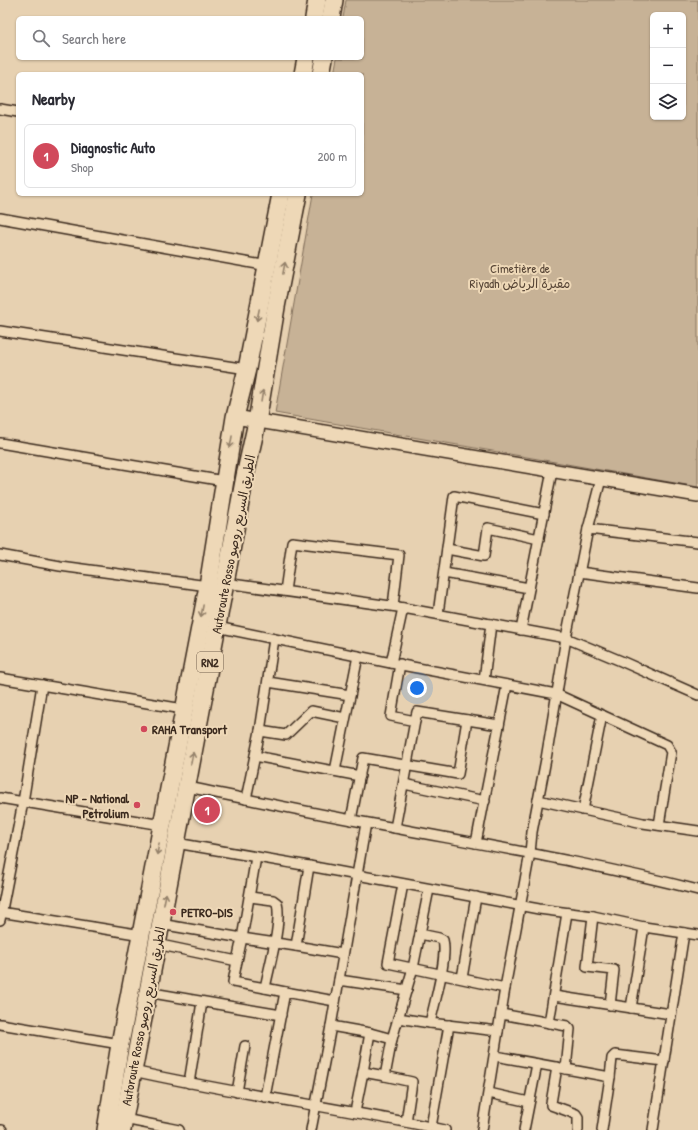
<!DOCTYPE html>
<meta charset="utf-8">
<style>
body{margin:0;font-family:"Patrick Hand","Playpen Sans Arabic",sans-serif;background:#f2f2f3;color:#2b2b33}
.controls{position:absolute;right:12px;top:12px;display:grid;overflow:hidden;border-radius:6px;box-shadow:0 1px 3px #0004}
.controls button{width:36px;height:36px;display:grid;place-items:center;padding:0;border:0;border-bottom:1px solid #e1e1e2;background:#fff;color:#2b2b33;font:20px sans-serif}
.you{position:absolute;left:417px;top:688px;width:14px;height:14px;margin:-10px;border:3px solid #fff;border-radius:50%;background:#1a73e8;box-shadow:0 0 0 6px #1a73e833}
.badge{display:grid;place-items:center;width:26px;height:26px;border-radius:50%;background:#d1495b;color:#fff;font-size:13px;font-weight:700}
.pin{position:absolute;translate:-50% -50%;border:2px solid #fff;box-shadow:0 1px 4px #0006}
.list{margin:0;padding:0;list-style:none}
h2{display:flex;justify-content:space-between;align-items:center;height:52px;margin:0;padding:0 16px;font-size:17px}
h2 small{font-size:13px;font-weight:400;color:#7c7c81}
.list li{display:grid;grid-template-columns:26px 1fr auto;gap:12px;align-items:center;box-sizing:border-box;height:64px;margin:0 8px 8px;padding:0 8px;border:1px solid #e1e1e2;border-radius:6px}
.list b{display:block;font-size:15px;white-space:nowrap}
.list p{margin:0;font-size:13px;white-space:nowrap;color:#7c7c81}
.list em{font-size:13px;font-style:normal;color:#7c7c81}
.icon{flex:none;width:22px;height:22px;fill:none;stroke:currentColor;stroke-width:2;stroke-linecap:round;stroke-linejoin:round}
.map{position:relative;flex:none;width:698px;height:1130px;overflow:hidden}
.search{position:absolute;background:#fff;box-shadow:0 1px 3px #0004;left:16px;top:16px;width:348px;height:44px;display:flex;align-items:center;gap:10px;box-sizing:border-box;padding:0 14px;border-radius:6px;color:#7c7c81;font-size:15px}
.panel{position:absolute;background:#fff;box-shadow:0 1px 3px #0004;left:16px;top:72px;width:348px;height:124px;border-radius:6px}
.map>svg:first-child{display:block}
</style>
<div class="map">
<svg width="698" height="1130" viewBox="0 0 698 1130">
<rect width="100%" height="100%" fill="#e7d1b1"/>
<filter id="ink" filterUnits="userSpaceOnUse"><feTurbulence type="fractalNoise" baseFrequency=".025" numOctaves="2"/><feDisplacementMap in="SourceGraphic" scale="8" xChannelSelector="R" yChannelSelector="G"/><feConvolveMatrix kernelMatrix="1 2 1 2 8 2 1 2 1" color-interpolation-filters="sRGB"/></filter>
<g filter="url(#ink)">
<path fill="#c7b296" stroke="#816e5a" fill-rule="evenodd" d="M 346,0 L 698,0 L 698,487 L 275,413 L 313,194 L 362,194 L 362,74 L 334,74 L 337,58 L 362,58 L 362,18 L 343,18 ZM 653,15 L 683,15 L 683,117 L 653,117 Z"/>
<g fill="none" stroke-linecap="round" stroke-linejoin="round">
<g stroke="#3b2a1e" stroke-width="12">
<g id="street">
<path d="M 0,109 L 18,112"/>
<path d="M 0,218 L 268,266"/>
<path d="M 0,331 L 247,369"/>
<path d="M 0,443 L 224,481"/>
<path d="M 588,529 L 698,542"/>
<path d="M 447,549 L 484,556 L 488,528 L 539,539"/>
<path d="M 0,555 L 60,566 L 208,586"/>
<path d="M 579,572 L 698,588"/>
<path d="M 444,573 L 529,588"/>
<path d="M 225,583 L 398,607 L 566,638 L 621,661 L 698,695"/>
<path d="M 285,591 L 292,542 L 399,555 L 393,606"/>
<path d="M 438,614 L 454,496 L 544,514"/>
<path d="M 217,627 L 391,663 L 556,694 L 667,745 L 671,752 L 659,825"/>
<path d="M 521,630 L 552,471"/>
<path d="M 391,663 L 403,608"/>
<path d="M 400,664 L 391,716 L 415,721 L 417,712 L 499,725"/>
<path d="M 0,678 L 183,709"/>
<path d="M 484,680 L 491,624"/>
<path d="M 268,682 L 350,695"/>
<path d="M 260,731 L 274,639"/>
<path d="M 255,756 L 360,776"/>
<path d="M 335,771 L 358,656"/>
<path d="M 404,784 L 485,801"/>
<path d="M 187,787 C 247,799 307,812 368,823 C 478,844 589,862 698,890"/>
<path d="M 0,798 L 162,825"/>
<path d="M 246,799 L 260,731 L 286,735 L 311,711 L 345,718"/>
<path d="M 538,800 L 643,823 L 698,831"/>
<path d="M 583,810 L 602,715"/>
<path d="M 351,820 L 363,758 L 458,774 L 467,720"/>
<path d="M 395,828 L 415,721"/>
<path d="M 176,843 L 309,866"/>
<path d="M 476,843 L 507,685"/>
<path d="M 256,857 L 242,938 L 296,946"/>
<path d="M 403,884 L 388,963 L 505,988"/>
<path d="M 250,897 L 273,900 L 277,903 C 282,923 269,967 265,988 L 285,992"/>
<path d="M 0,912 L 142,935"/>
<path d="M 593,916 L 587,967 L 614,970 L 610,1005"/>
<path d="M 0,920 L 23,802 L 42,685"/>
<path d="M 420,934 L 439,938 L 443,940 C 448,957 434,1005 430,1023 L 498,1031"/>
<path d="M 156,944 L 237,961 L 242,938 L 160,924"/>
<path d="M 343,954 L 296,946 L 309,866 L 539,909 L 593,916 L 644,927 L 698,935"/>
<path d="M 237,961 L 233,982 L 265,988"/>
<path d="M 462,978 L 476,897"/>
<path d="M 339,980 L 407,990"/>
<path d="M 147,992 L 281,1015"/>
<path d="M 554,996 L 671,1014"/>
<path d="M 631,1008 L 644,927"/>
<path d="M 501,1014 L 567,1026 L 570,1029 L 566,1069"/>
<path d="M 398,1018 L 430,1023"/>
<path d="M 549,1023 L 567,913"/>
<path d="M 0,1024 L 120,1044"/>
<path d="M 331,1026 L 370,1033"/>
<path d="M 495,1056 L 610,1077 L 602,1130"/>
<path d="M 557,1067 L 551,1103 L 551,1105 L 576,1114 L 578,1117 L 578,1130"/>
<path d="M 133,1071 C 236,1094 341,1108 445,1130"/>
<path d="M 363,1072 L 370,1033 L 392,1039"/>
<path d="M 385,1076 L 412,1082 L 406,1122"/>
<path d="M 610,1077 L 612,1058 L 615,1055 L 664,1061"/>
<path d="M 189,1083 L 202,1002"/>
<path d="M 237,1092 L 245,1046"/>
<path d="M 489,1093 L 529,1102"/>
<path d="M 265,1097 L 285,992 L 335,1001"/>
<path d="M 355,1112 L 363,1072 L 385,1076 L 392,1039 L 413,968 L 429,889"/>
<path d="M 124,1119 L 179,1130"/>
<path d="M 431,1127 L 449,1025"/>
<path d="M 0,1130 L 2,1130"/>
<path d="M 311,1130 L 331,1026 L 366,823"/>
<path d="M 482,1130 L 505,988 L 530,853 L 532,832 L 546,759 L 566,638 L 588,529 L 601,479"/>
<path d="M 524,1130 L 537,1064"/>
<path d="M 653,1130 L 684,933"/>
</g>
</g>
<g stroke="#3b2a1e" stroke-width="16">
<path id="secondary" d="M 235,417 L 698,495"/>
</g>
<g stroke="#3b2a1e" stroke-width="20">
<g id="highway">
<path d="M 314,18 L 317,0"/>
<path d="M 331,18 L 334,0"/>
<path d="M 303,74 L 306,58"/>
<path d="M 321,74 L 324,58"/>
<path d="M 106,1130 L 120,1044 L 208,586 L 235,417 L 247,369 L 281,194"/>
<path d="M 122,1130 L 225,583 L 245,476 L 257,422 L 276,307 L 298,194"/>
</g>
</g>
<use href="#street" stroke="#eed8b7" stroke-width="9"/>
<use href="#secondary" stroke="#eed8b7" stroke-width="13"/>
<use href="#highway" stroke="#eed8b7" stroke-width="17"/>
</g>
<defs><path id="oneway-shaft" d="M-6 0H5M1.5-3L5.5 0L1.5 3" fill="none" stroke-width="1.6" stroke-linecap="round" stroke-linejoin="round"/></defs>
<g stroke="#94816a">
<use href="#oneway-shaft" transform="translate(284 268) rotate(-79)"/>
<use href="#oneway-shaft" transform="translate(258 315) rotate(102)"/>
<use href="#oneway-shaft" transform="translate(262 396) rotate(-81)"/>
<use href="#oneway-shaft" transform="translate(231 442) rotate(100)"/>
<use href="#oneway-shaft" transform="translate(202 611) rotate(101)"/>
<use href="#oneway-shaft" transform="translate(192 758) rotate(-79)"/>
<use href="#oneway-shaft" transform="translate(158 849) rotate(101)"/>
<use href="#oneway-shaft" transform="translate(165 899) rotate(-79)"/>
</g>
</g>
<g fill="#d1495b" stroke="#eed8b7" stroke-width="1.5">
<circle cx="144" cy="729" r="4"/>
<circle cx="137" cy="805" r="4"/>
<circle cx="173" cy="912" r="4"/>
</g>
<g text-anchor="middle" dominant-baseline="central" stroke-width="4" stroke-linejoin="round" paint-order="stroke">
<rect fill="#eed8b7" stroke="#715e4c" stroke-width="1" x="197" y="652" width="26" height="20" rx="3"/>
<g font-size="12" font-weight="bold" fill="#3b2a1e">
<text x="210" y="662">RN2</text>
</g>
<g font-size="13" fill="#574536" stroke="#eed8b7">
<text x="520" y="268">Cimetière de<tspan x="520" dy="15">Riyadh مقبرة الرياض</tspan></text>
</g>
<g font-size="13" fill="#3b2a1e" stroke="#eed8b7">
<text transform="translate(233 544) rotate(-79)">Autoroute Rosso الطريق السريع روصو</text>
<text transform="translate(143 1016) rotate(-79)">Autoroute Rosso الطريق السريع روصو</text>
</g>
<g font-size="13" font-weight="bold" fill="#3b2a1e" stroke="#eed8b7" text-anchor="start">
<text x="152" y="729">RAHA Transport</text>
<text x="129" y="798" text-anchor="end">NP - National<tspan x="129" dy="15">Petrolium</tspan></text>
<text x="181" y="912">PETRO-DIS</text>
</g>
</g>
</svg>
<div class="controls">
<button>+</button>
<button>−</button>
<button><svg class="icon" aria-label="layers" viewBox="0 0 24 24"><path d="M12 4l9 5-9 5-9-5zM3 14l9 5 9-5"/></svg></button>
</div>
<div class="you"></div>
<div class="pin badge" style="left:207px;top:810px">1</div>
<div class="search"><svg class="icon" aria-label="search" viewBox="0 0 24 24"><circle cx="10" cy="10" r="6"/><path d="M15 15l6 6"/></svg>Search here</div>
<section class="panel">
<h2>Nearby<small></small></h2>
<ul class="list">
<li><span class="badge">1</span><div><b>Diagnostic Auto</b><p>Shop</p></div><em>200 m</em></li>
</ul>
</section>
</div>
